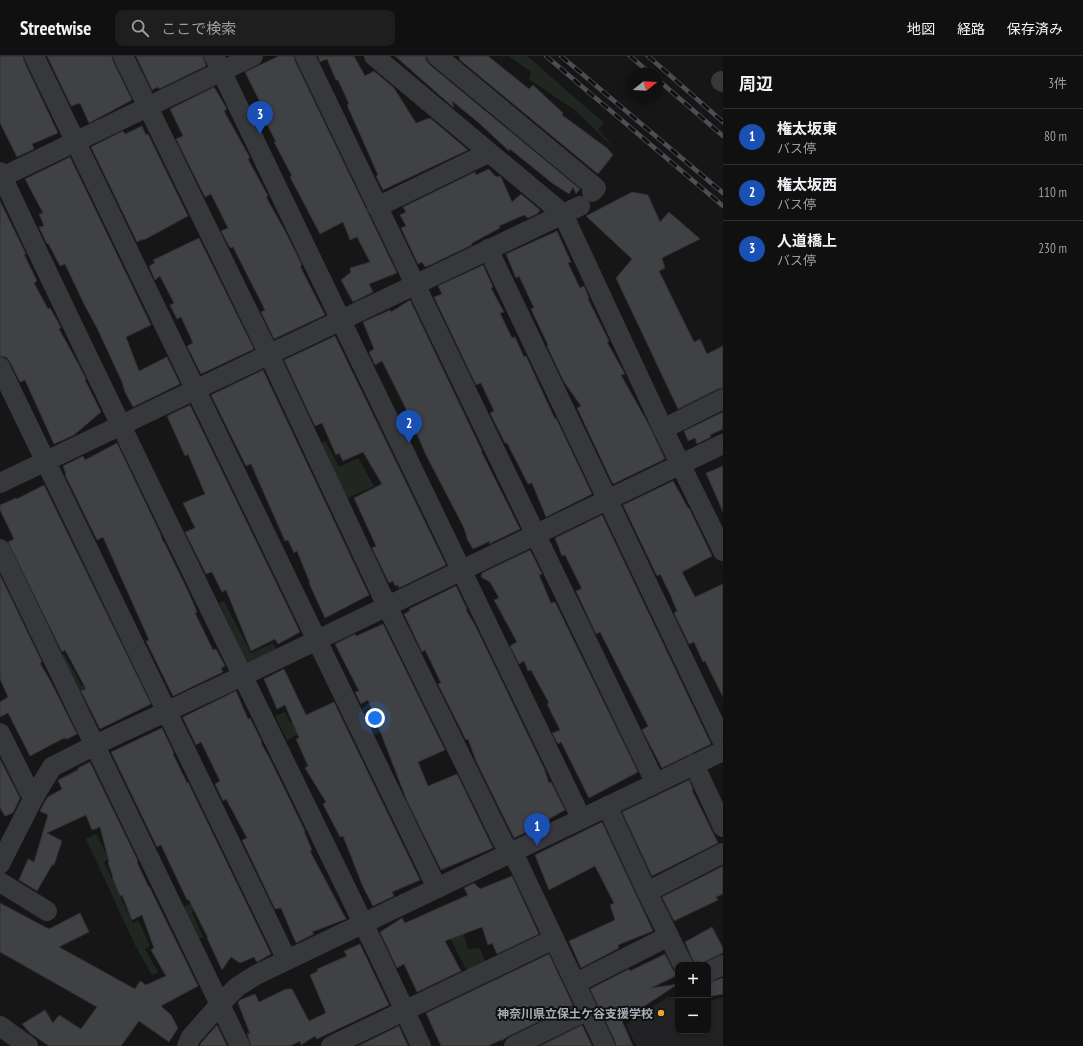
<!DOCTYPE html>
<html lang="ja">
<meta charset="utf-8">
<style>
body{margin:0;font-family:"PT Sans Narrow","Noto Sans JP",sans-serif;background:#1e1e1f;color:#f1f3f6}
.controls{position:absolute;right:12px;bottom:12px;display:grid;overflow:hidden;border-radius:8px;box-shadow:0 2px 6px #0003}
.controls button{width:36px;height:36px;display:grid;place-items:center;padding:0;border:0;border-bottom:1px solid #303031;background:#101011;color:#f1f3f6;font:20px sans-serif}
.compass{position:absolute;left:627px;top:12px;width:36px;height:36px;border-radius:50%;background:#101011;box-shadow:0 2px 6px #0003;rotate:72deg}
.you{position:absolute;left:375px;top:662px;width:14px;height:14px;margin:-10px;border:3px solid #fff;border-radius:50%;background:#1a73e8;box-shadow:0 0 0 6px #1a73e833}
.badge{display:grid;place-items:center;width:26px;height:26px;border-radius:50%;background:#eca439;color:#fff;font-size:13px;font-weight:700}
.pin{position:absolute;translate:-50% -33px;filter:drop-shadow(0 1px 2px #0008)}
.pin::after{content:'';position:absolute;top:21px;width:14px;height:12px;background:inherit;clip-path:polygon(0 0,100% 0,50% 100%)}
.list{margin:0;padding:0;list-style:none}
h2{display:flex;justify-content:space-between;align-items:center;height:52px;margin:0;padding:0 16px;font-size:17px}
h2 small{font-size:13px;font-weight:400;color:#9c9d9f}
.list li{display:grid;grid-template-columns:26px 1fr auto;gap:12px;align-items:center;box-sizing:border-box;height:56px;padding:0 16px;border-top:1px solid #303031}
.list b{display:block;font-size:15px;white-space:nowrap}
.list p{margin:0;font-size:13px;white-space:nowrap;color:#9c9d9f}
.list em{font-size:13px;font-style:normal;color:#9c9d9f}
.icon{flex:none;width:22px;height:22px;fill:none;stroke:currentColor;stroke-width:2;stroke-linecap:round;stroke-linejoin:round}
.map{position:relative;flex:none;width:723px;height:990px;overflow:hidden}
header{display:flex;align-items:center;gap:24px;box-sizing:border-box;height:56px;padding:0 20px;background:#101011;border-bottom:1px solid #303031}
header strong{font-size:19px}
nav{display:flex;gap:22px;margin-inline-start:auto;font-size:14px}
.search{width:280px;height:36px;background:#1e1e1f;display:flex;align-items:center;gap:10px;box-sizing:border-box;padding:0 14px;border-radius:8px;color:#9c9d9f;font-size:15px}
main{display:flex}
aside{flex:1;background:#101011}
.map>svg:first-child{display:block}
</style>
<header>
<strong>Streetwise</strong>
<div class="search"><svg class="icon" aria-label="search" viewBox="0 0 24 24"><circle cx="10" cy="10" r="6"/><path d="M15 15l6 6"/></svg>ここで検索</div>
<nav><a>地図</a><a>経路</a><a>保存済み</a></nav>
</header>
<main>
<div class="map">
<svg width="723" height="990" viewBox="0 0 723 990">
<rect width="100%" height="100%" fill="#161617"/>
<path fill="#222224" d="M 668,941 L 678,941 L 678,975 L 708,975 L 708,945 L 723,941 L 723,990 L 636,990 L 626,968 Z"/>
<g fill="#202720">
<path d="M 509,0 L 527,0 L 604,67 L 598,73 L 615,93 L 576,55 L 529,23 L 531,16 Z"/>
<path d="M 325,385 L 339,411 L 358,402 L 374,430 L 346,443 L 319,389 Z"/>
<path d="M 224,545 L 251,597 L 273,587 L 276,594 L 247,608 L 219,547 Z"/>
<path d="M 64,598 L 82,630 L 106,620 L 109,624 L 80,639 L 61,600 Z"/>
<path d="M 285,656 L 290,667 L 307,660 L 313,671 L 287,684 L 275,660 Z"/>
<path d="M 96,778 L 109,803 L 104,806 L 133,867 L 138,864 L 150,890 L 145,893 L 158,916 L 152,919 L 135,889 L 86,783 Z"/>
<path d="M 214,837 L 216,844 L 192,856 L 203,881 L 197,883 L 183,851 Z"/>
<path d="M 463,876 L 468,893 L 480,892 L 485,905 L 467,915 L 450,882 Z"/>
</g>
<g fill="#404144" stroke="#303033">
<path d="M 0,0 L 23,0 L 24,5 L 58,77 L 32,88 L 34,93 L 17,101 L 0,67 Z"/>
<path d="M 47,0 L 112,0 L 113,5 L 132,44 L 89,67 L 80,47 L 71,50 Z"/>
<path d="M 136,0 L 203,0 L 206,10 L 159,33 L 158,31 L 152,34 Z"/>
<path d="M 279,0 L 294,0 L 295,5 L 397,217 L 369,228 L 373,236 L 353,246 L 341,224 L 351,216 L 350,212 L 370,206 L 357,181 L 350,184 L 343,166 L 320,178 L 290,121 L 292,120 L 274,86 L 276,86 L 258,50 L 261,48 L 245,16 Z"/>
<path d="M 318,0 L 354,0 L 365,20 L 374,15 L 394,32 L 416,67 L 430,62 L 468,94 L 383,134 L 376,120 L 378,119 L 347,49 L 349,48 L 338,24 L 336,24 L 327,3 L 320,6 Z"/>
<path d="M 395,0 L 426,0 L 426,4 L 430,9 L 580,133 L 576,138 L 573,131 L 569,138 L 552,127 L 510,93 L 509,95 L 479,67 L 452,45 L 454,52 Z"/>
<path d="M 459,0 L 488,0 L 529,33 L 533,29 L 563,57 L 562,59 L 607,92 L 613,99 L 598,118 L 460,4 Z"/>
<path d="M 214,31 L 227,53 L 224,55 L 250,102 L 248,103 L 268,140 L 266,141 L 285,175 L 302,209 L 300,210 L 325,259 L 274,283 L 261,256 L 265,254 L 233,191 L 230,192 L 221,175 L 228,172 L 211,138 L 205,141 L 176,83 L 183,80 L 170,53 Z"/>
<path d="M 142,70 L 146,79 L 148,78 L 188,160 L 144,184 L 143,183 L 137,186 L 91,91 L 123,75 L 125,78 Z"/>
<path d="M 70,101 L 151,269 L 126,281 L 139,315 L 167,301 L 180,328 L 133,351 L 125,336 L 122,326 L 98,274 L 85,250 L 65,208 L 60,210 L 48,187 L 47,188 L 39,171 L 44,170 L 39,158 L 43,157 L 25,123 Z"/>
<path d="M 489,113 L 496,121 L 500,120 L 501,121 L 512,146 L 521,138 L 540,154 L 537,158 L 528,162 L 524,159 L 499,170 L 500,172 L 472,187 L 472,189 L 428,210 L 425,211 L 422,206 L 418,208 L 401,172 L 406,170 L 400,159 L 406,156 L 403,151 L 475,116 L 476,119 Z"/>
<path d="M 632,136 L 648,139 L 660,166 L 669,156 L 700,183 L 662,202 L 665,212 L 659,215 L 694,286 L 700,283 L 707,298 L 723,290 L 723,332 L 718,333 L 678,353 L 616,222 L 632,203 L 586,160 Z"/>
<path d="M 0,145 L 26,198 L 24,198 L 37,225 L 34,227 L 48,253 L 50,252 L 57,264 L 61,272 L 59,273 L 80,311 L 86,323 L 85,324 L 101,356 L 74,379 L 54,388 L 25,324 L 20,326 L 10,306 L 6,301 L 0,300 Z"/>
<path d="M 557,175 L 571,206 L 568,207 L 580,232 L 584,230 L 589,242 L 588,243 L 609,285 L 607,286 L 625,318 L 621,319 L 649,369 L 665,403 L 613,428 L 577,352 L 581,350 L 564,326 L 547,290 L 548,289 L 531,253 L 534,252 L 519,220 L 516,222 L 506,198 Z"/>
<path d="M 199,182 L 254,293 L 201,318 L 187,290 L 193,287 L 181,261 L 177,263 L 170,249 L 174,247 L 160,220 L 155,224 L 149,210 L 155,207 L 153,204 Z"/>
<path d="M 483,209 L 493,231 L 491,232 L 504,256 L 500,257 L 512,282 L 515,281 L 524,301 L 526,300 L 555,363 L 556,362 L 592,438 L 546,461 L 532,427 L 528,428 L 507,387 L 505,387 L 490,357 L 494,355 L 481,327 L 476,329 L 434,241 L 442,238 L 438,230 Z"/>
<path d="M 410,244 L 482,395 L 481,395 L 520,473 L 489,488 L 490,485 L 473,493 L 466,481 L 467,481 L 463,470 L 426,399 L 413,369 L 414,369 L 382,305 L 375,309 L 369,296 L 374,293 L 363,266 L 390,254 L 391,256 Z"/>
<path d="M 335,280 L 446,509 L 399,532 L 398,529 L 395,530 L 393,525 L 389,527 L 372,492 L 376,490 L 354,442 L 382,428 L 363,396 L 343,405 L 339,397 L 336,399 L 322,367 L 315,370 L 284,304 Z"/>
<path d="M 263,314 L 369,539 L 325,562 L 309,527 L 310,527 L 297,495 L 294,497 L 288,484 L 285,485 L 251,408 L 246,410 L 211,339 Z"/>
<path d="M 190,349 L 300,576 L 278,588 L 275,583 L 251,595 L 226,534 L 222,536 L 212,516 L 206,518 L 185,476 L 195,472 L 183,447 L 205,438 L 188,398 L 185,400 L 167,360 Z"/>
<path d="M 723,356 L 723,373 L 710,379 L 711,381 L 697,388 L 695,382 L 688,385 L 684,375 Z"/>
<path d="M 117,387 L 160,477 L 163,486 L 164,486 L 188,535 L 197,556 L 195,557 L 213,594 L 216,593 L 225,610 L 221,612 L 223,616 L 173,640 L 146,585 L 149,584 L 103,481 L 97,484 L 65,419 L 66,418 L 63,410 L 83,400 L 85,404 Z"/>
<path d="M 723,410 L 723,456 L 706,417 Z"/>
<path d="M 673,425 L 688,452 L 689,452 L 712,500 L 682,516 L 695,541 L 723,528 L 723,641 L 705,605 L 703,606 L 694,586 L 689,588 L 674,557 L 677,555 L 670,538 L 660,518 L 657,520 L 623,449 Z"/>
<path d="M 44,429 L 151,648 L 100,673 L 81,635 L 86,633 L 65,594 L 62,596 L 8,486 L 14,483 L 0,454 L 0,449 L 16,442 L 17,443 Z"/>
<path d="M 602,459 L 711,688 L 662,712 L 642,674 L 648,670 L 600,576 L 596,578 L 576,535 L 581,533 L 581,531 L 565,499 L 562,500 L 555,482 Z"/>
<path d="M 530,494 L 542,518 L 539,519 L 551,547 L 555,546 L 638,716 L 589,742 L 561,686 L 558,688 L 552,677 L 560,674 L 547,648 L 549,647 L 531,614 L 528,615 L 524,605 L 519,608 L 510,590 L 517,586 L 494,544 L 499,542 L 490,526 L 481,521 L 482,517 Z"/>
<path d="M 0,519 L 42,606 L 40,607 L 51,626 L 77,678 L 67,683 L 64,682 L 30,700 L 8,657 L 0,661 L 0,646 L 8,641 L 0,623 Z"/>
<path d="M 456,530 L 467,553 L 466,554 L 475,569 L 544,712 L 549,727 L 551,726 L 565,754 L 549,763 L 550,765 L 514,782 L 476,705 L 468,683 L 466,684 L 438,628 L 441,627 L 425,594 L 422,596 L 404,558 L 410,555 L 409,553 Z"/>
<path d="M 383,568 L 445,694 L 418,706 L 428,730 L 457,718 L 493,792 L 441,814 L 407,745 L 368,644 L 361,648 L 355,636 L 359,635 L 335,588 L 355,578 L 356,580 Z"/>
<path d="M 284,613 L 306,659 L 334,646 L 420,824 L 392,836 L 394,840 L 373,850 L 363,831 L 343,780 L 340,781 L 323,748 L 326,746 L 305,712 L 308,710 L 296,683 L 299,682 L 285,649 L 277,653 L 264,623 Z"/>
<path d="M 236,635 L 248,663 L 250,662 L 261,684 L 262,687 L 261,687 L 271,705 L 305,775 L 304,775 L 312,794 L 310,795 L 346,863 L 312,876 L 314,878 L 296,887 L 281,852 L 275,853 L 242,784 L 247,782 L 226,743 L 223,745 L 215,728 L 220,725 L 201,686 L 196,689 L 183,662 L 183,661 Z"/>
<path d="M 162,672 L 174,697 L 173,698 L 187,727 L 188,726 L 271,898 L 257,906 L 254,901 L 240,907 L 231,901 L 222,914 L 207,882 L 208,882 L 189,844 L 187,844 L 161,789 L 157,791 L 111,696 Z"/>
<path d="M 0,703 L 20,742 L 13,757 L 5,760 L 0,752 Z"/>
<path d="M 90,706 L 136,801 L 138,805 L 137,806 L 148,830 L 149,830 L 198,930 L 161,950 L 171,959 L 178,972 L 169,986 L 139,965 L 121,990 L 49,990 L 30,977 L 22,968 L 45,954 L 53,967 L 59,959 L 81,973 L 97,951 L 0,896 L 0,847 L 49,873 L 80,857 L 89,876 L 59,891 L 135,933 L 140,925 L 146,929 L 166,920 L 151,894 L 154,892 L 142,859 L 132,864 L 122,839 L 120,840 L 112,821 L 113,821 L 108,807 L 109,806 L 100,771 L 92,774 L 86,759 L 47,777 L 62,785 L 54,809 L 52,809 L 37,835 L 19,824 L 28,803 L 34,806 L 48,759 L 40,755 L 45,745 L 48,741 L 62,733 L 58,724 L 78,714 L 78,712 Z"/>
<path d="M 689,724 L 693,733 L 692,734 L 718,787 L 652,820 L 622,756 Z"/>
<path d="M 602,766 L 653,875 L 618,889 L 619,892 L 581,912 L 569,885 L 615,864 L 610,849 L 614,847 L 595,810 L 549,834 L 535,799 Z"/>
<path d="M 723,810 L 723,838 L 716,841 L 718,844 L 674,865 L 662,841 Z"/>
<path d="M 512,820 L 539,878 L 497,898 L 492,887 L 488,889 L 482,871 L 445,885 L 461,915 L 417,936 L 404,908 L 397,912 L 380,876 L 402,862 L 405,867 L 468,839 L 464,832 L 474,827 L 480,833 Z"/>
<path d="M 712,871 L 723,892 L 723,897 L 700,908 L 699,905 L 694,907 L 685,886 Z"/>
<path d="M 360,888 L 389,949 L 317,983 L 315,980 L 301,989 L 300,985 L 290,990 L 251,990 L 247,977 L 250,978 L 238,947 L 240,944 L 255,938 L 259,946 L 286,933 L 292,933 L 309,965 L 326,957 L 310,919 L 318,915 L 317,913 L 347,900 L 344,895 Z"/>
<path d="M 549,898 L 573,949 L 509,980 L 501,985 L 501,984 L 488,990 L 441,990 L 426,957 Z"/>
<path d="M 665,898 L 673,914 L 678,919 L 651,932 L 678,928 L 622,965 L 633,990 L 616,990 L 615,985 L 590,933 L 629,913 L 630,915 Z"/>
<path d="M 723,922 L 723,938 L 708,941 L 708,927 Z"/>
<path d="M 217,969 L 227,990 L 200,990 L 201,987 Z"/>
<path d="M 582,969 L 592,990 L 540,990 Z"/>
<path d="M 399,970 L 408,990 L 358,990 L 360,989 Z"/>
</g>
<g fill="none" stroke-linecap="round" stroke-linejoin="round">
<g stroke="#37383c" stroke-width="20">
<path d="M 34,0 L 437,832"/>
<path d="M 123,0 L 263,286 L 387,550 L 503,786 L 518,807 L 605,990"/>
<path d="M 214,0 C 336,254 458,509 581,762"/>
<path d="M 305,0 L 655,726"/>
<path d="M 374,0 L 563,158 L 663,373 L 723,495"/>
<path d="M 437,0 L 596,132 L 592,136"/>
<path d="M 721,25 L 723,26"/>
<path d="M 0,116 C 118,368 242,617 363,867 C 383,907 402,949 421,990"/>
<path d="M 0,122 L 253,0"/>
<path d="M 377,151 L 488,97"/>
<path d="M 488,193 L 723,686"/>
<path d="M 0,311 L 287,904"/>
<path d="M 663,373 L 723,343"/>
<path d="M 0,427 L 580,150"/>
<path d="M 0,493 L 240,990"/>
<path d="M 0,677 L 29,735 L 35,739"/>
<path d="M 694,708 L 723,771"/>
<path d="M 607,750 L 647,836 L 683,909"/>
<path d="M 0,808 L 35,739 L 52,711 L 95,689 L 255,614 L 723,388"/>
<path d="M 0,826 L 47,855"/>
<path d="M 647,836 L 723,797"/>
<path d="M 708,916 L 723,909"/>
<path d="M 576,927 L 669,880"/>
<path d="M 0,970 L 28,990"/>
<path d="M 187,990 L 191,981 L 220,948 L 237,931 L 256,919 L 723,695"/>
<path d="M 331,990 L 554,883"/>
<path d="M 514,990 L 588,954"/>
</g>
<g stroke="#4c4e53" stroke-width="4.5">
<g id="rail">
<path d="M 546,0 L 723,150"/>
<path d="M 561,0 L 723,137"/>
<path d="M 630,0 L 651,18"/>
<path d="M 648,0 L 723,66"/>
<path d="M 657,23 L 723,80"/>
</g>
</g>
<use href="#rail" stroke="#111112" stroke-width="3" stroke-dasharray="9" stroke-linecap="butt"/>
</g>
<circle fill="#eca439" stroke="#111112" stroke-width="1.5" cx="661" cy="957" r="4"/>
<g text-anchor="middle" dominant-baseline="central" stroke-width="4" stroke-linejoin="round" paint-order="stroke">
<g font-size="12" font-weight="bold" fill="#a8aeb7" stroke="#111112" text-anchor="end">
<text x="653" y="957">神奈川県立保土ケ谷支援学校</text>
</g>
</g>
</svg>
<div class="controls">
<button>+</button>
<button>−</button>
</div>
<svg class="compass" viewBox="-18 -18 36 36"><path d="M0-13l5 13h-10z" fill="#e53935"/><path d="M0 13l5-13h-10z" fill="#9c9d9f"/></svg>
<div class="you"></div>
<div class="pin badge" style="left:537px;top:790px;background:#1a4fb4">1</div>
<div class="pin badge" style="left:409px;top:387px;background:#1a4fb4">2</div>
<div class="pin badge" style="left:260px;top:78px;background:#1a4fb4">3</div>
</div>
<aside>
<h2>周辺<small>3件</small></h2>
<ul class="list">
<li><span class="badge" style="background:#1a4fb4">1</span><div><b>権太坂東</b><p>バス停</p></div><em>80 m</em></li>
<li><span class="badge" style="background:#1a4fb4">2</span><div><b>権太坂西</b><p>バス停</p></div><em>110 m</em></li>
<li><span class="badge" style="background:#1a4fb4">3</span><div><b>人道橋上</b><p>バス停</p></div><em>230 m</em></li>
</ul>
</aside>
</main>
